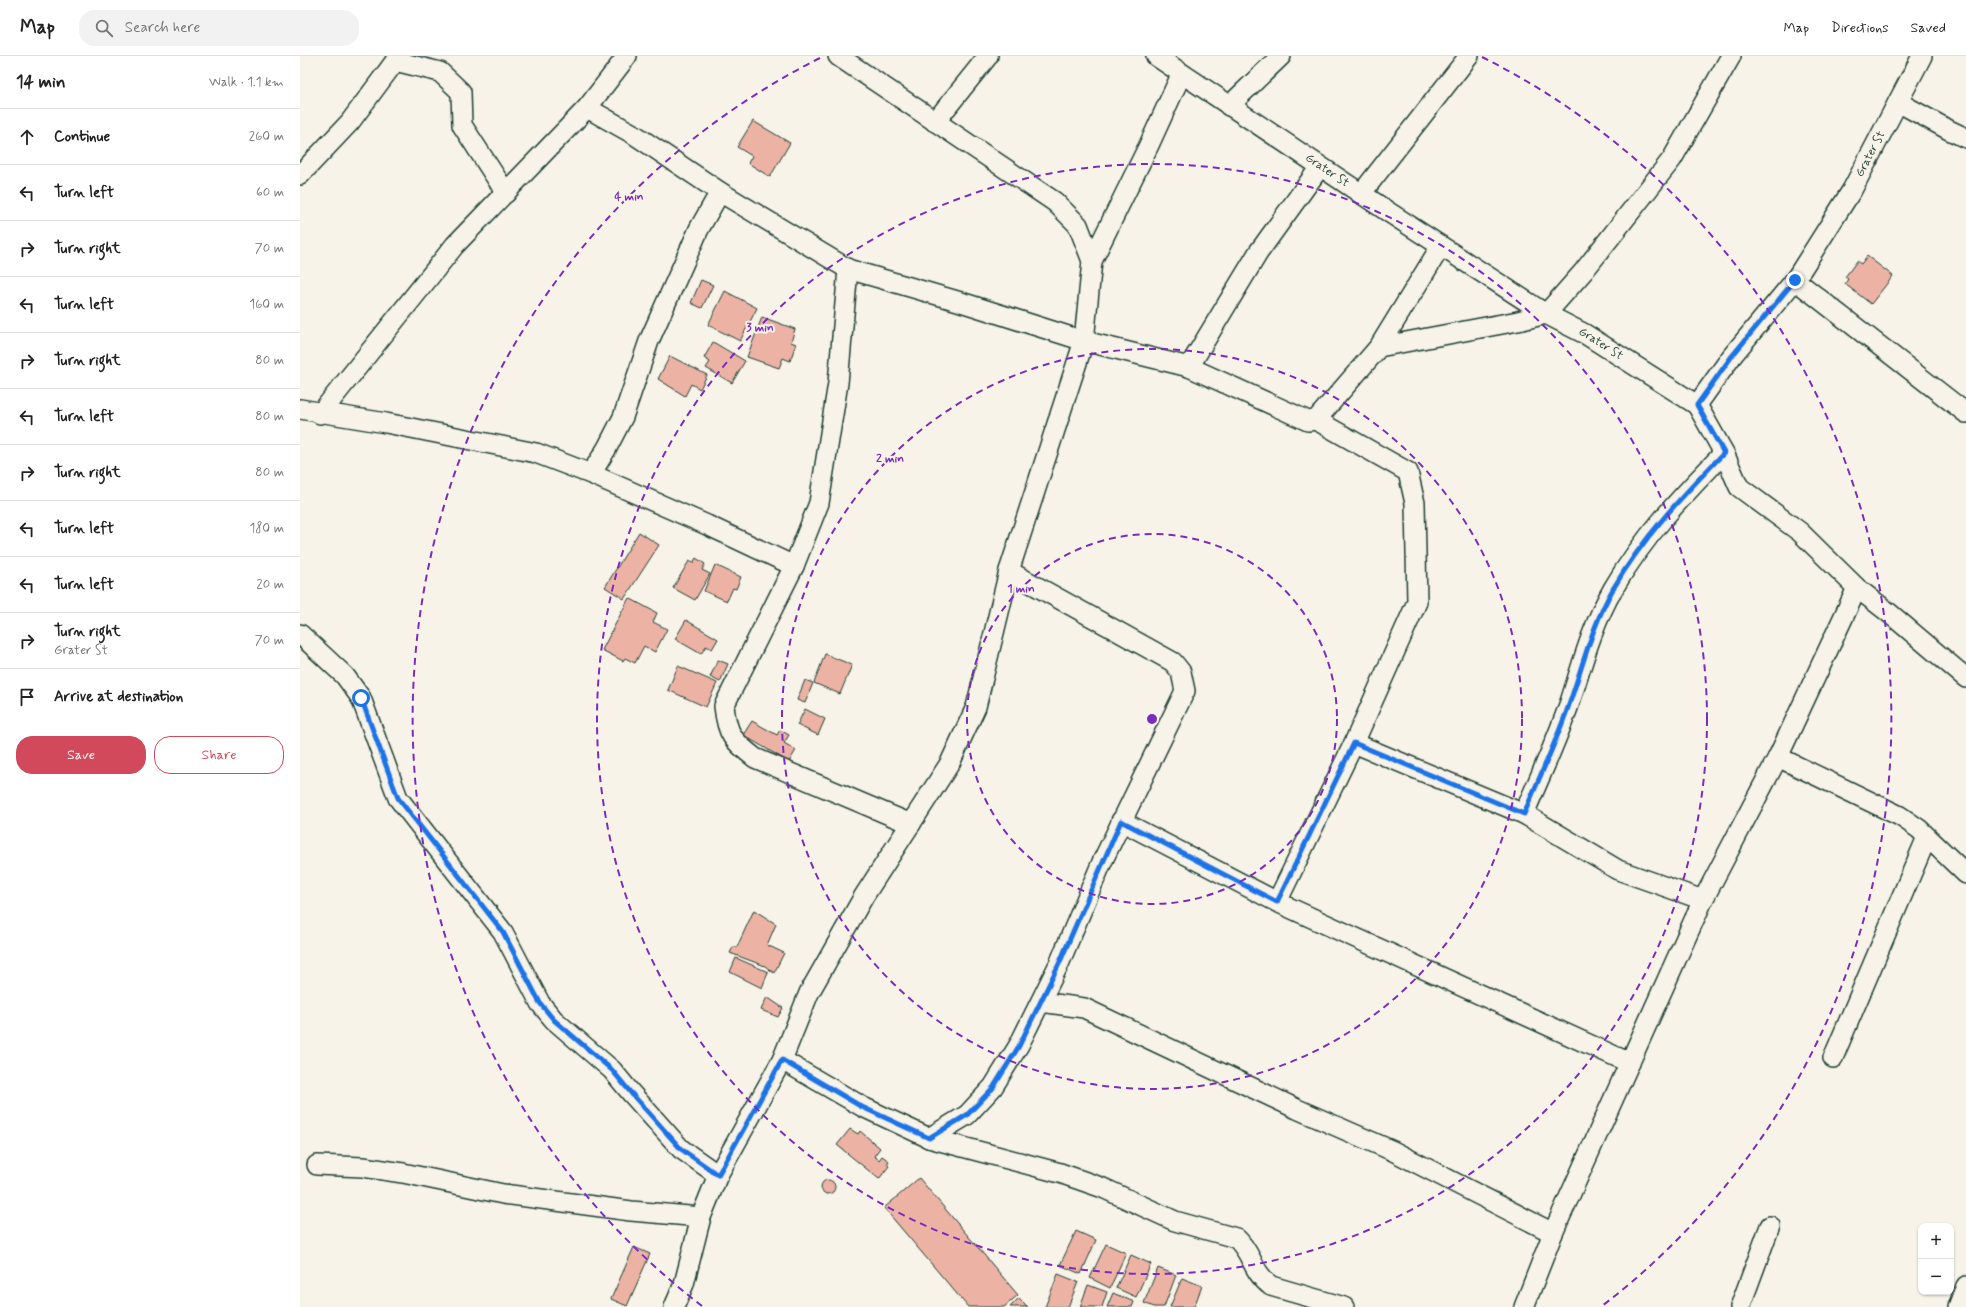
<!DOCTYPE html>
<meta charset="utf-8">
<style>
body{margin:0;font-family:Mynerve,sans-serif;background:#f2f2f2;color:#222}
.controls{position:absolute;right:12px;bottom:12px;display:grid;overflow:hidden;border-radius:8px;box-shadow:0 1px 3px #0004}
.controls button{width:36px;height:36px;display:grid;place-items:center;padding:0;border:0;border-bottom:1px solid #e0e0e0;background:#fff;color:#222;font:20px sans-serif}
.stop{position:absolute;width:12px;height:12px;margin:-9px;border:3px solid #1a73e8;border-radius:50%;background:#fff}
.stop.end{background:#1a73e8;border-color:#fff;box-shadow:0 1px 4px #0008}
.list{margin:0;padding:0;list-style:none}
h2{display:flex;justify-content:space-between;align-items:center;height:52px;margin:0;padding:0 16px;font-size:17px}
h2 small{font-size:13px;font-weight:400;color:#767676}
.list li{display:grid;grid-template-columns:26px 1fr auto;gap:12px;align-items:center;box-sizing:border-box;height:56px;padding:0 16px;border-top:1px solid #e0e0e0}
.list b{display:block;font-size:15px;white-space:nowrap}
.list p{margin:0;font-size:13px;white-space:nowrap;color:#767676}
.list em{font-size:13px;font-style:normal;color:#767676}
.actions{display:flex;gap:8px;padding:12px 16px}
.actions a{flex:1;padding:9px 0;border:1px solid #d1495b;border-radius:16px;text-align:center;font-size:14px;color:#d1495b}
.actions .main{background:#d1495b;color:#fff}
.icon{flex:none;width:22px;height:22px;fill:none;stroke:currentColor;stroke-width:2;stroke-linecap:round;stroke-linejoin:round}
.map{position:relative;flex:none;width:1666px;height:1251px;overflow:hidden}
header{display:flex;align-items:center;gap:24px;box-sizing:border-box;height:56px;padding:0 20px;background:#fff;border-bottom:1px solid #e0e0e0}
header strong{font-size:19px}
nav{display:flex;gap:22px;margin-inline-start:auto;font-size:14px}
.search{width:280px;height:36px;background:#f2f2f2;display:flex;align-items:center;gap:10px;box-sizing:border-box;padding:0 14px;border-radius:16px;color:#767676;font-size:15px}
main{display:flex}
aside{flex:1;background:#fff}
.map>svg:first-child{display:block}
</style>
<header>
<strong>Map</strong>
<div class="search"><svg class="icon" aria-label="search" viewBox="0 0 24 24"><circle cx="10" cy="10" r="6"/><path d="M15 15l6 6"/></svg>Search here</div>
<nav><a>Map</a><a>Directions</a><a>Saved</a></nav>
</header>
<main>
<aside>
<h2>14 min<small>Walk · 1.1 km</small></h2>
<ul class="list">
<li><svg class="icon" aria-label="ahead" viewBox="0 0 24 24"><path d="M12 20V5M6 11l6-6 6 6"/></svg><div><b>Continue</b></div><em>260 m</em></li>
<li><svg class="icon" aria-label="left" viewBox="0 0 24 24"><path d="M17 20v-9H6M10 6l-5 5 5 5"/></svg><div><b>Turn left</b></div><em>60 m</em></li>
<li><svg class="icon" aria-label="right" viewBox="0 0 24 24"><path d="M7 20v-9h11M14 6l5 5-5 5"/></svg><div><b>Turn right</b></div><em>70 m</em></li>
<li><svg class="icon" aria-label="left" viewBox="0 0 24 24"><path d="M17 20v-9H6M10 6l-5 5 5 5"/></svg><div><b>Turn left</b></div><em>160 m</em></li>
<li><svg class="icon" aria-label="right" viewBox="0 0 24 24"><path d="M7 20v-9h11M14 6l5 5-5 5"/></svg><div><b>Turn right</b></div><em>80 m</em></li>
<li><svg class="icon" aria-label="left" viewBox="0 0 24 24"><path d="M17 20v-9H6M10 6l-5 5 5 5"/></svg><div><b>Turn left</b></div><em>80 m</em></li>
<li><svg class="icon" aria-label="right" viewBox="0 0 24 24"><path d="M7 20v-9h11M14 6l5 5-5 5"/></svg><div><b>Turn right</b></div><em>80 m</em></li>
<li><svg class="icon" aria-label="left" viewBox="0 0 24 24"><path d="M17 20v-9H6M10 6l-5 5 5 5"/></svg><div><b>Turn left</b></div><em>180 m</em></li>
<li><svg class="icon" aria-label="left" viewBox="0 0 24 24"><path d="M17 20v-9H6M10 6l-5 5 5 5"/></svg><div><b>Turn left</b></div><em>20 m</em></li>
<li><svg class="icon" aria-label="right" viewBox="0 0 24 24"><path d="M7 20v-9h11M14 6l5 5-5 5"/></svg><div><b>Turn right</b><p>Grater St</p></div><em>70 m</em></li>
<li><svg class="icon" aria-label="arrive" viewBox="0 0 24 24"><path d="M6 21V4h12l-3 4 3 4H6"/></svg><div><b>Arrive at destination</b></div></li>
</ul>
<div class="actions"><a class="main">Save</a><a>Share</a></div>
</aside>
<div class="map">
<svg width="1666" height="1251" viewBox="0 0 1666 1251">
<rect width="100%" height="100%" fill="#f7f3e8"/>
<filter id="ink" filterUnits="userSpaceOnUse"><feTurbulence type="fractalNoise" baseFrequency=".025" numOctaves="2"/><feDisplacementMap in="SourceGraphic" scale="8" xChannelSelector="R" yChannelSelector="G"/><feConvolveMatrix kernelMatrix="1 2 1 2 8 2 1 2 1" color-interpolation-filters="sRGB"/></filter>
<g filter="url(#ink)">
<g fill="#ecb3a4" stroke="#1f3d34">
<path d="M 453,65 L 490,87 L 470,121 L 448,107 L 452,100 L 437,91 Z"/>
<path d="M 1567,200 L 1593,220 L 1571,248 L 1545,228 L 1548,223 L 1545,221 L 1557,205 L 1561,208 Z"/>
<path d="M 401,224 L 413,229 L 402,252 L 391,247 Z"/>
<path d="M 425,235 L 457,252 L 440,285 L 408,269 Z"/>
<path d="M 462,261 L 495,273 L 491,286 L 496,288 L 490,305 L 483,302 L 479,312 L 447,301 Z"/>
<path d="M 413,286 L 445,305 L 432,327 L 406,312 L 410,306 L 404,302 Z"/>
<path d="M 370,300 L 407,319 L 400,333 L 391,328 L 385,340 L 358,323 Z"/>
<path d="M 339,476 L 359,489 L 324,543 L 305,531 Z"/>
<path d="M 396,502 L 405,508 L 402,514 L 410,518 L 395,544 L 373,532 L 389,505 L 393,507 Z"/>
<path d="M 415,509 L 441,521 L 436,533 L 433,532 L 427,545 L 404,535 Z"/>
<path d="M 329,542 L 357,557 L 353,566 L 367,573 L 355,596 L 344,590 L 335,607 L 325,602 L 323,605 L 302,594 Z"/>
<path d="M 386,564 L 418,583 L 412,593 L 406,590 L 401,598 L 375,583 Z"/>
<path d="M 525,598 L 552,609 L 540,638 L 514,627 Z"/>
<path d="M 418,604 L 428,608 L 420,626 L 410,621 Z"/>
<path d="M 378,610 L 417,627 L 406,651 L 368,634 Z"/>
<path d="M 505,624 L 513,627 L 505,647 L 497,644 Z"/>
<path d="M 505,653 L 525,663 L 518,679 L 497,669 Z"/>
<path d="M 452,665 L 477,679 L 480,674 L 489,679 L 484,687 L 496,694 L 489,706 L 443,679 Z"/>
<path d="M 454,854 L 476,868 L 467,889 L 484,897 L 474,917 L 465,910 L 430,897 L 433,891 L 437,891 Z"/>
<path d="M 436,902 L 468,916 L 462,932 L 430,916 Z"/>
<path d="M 467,941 L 483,952 L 478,961 L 461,954 Z"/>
<path d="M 550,1073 L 558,1078 L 560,1075 L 580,1092 L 574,1100 L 579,1104 L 582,1100 L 589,1105 L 587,1108 L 589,1110 L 579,1123 L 537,1089 Z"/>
<path d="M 619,1122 L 718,1239 L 704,1251 L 668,1251 L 584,1152 Z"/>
<circle cx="528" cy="1131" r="7"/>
<path d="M 776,1175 L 796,1184 L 781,1218 L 760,1209 Z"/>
<path d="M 806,1188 L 826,1197 L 810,1232 L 790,1222 Z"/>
<path d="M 334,1191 L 350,1198 L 327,1250 L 311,1243 Z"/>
<path d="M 831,1199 L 851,1208 L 836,1241 L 816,1232 Z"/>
<path d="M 858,1212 L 876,1219 L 864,1251 L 854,1251 L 844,1247 Z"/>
<path d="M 758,1218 L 778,1226 L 768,1251 L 745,1251 Z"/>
<path d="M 882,1222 L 902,1230 L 894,1251 L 870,1251 Z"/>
<path d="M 788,1229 L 807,1236 L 802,1251 L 780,1251 Z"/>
<path d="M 813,1237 L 834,1246 L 832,1251 L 807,1251 Z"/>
<path d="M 719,1242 L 728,1251 L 710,1251 Z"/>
</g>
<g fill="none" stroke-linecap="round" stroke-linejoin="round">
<g stroke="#1f3d34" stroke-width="22">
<g id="minor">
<path d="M 538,0 L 755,146 L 778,169 L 792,205"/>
<path id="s1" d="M 856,0 L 1090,157 L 1246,258 L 1285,278 L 1397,349 L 1432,300 L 1495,224 L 1552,134 L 1622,0"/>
<path d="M 95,5 L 140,16 L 161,36 L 162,69 L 206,137"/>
<path d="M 1598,46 L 1649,74 L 1666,82"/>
<path d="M 929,50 L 981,0"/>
<path d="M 287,52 L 335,79 L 420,136 L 548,213 L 661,246 L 784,285 L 889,311 L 1008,365 L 1016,364 L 1079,291 L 1218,265 L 1246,258 L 1283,216 L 1372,103 L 1431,0"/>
<path d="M 635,66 L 688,0"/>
<path d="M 0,119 L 50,66 L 99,0"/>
<path d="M 1061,138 L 1169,0"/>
<path d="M 548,213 L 538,327 L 519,447 L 494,510 L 424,650 C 427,679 433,685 455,702 L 611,768"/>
<path d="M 1495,224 L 1666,357"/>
<path d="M 1079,291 L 1141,190"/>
<path d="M 889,311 L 958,197 L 1020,111"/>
<path d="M 0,353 L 86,367 L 236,397 L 291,418 L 407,469 L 494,510"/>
<path d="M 20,358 L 155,189 L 287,52 L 327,0"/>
<path d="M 1424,397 L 1439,431 L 1500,476 L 1557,532 L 1588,556 L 1666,622"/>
<path d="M 291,418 L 307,392 L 323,361 L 349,285 L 399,173 L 420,136"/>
<path d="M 0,578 L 45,620 L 61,642 L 98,742 L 203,876 L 240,947 L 254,964 L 312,1014 L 331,1037 L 381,1093 L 418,1119"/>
<path d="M 1054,687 L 1224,758 L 1318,814 L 1403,844"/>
<path d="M 1478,701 L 1600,760 L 1619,773 L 1666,818"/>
<path d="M 1224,758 C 1240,720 1258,682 1271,643 C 1283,605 1293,568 1313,533 C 1343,481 1383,439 1424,397 L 1397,349"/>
<path d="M 821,765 L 977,846 L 1330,1007"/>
<path d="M 977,846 L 1054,687 L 1117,546 L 1115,447 L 1108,416 L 1016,364"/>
<path d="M 741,946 L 784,952 L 997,1053 L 1093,1095 L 1253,1177"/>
<path d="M 1533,1002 L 1627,781"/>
<path d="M 482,1004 L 563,1051 L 629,1082 L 760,1117 L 803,1132 L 875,1165 L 936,1182 C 952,1196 952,1216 971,1230 L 1044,1251"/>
<path d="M 629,1082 L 667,1059 L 693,1031 L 719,989 L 759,908 L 802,806 L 885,635 L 881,616 L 873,606 L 709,515"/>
<path d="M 17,1109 L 63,1111 L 103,1117 L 203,1138 L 331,1155 L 401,1161"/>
<path d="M 374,1251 L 384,1228 L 401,1161 L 418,1119 L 482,1004 L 509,937 L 564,840 L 650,707 L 676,651 L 709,515 L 784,285 L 792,205 L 849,89 L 881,19"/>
<path d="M 1224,1251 L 1253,1177 L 1403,844 L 1478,701 L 1557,532"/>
<path d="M 1440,1251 L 1470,1170"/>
<path d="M 1658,1251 L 1666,1230"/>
</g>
</g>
<use href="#minor" stroke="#f7f3e8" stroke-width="19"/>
</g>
</g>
<g fill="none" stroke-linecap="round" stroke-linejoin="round" filter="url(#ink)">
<path stroke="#1a73e8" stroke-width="5" d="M 61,642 L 98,742 L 203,876 L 240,947 L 254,964 L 312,1014 L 331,1037 L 381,1093 L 418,1119 L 482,1004 L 562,1051 L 629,1082 L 667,1059 L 693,1032 L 719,990 L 759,908 L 821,765 L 977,846 L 1054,687 L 1224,758 C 1240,720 1258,682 1271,643 C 1284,605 1293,568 1313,533 C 1343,481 1383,439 1424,397 L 1397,349 L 1432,300 L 1495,224"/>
</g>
<g fill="none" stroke="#7b2cbf" stroke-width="2" stroke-dasharray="7 5">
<circle cx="852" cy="663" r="185"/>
<circle cx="852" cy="663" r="370"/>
<circle cx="852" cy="663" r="555"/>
<path d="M402 1250A740 740 0 0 1 522 1M1182 1A740 740 0 0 1 1302 1250"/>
</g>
<g text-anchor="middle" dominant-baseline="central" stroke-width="4" stroke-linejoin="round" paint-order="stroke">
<g font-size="12" fill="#1f3d34" stroke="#f7f3e8">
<text stroke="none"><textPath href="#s1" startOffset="950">Grater St</textPath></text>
<text stroke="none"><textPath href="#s1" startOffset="206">Grater St</textPath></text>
<text stroke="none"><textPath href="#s1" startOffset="530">Grater St</textPath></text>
</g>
</g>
<circle cx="852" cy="663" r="6" fill="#7b2cbf" stroke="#f7f3e8" stroke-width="2"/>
<g font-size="12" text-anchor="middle" font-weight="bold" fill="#7b2cbf" stroke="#f7f3e8" stroke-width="4" stroke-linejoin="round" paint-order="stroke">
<text x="329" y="144">4 min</text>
<text x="460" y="275">3 min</text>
<text x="590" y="406">2 min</text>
<text x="721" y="536">1 min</text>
</g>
</svg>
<div class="controls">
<button>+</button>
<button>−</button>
</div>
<div class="stop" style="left:61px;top:642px"></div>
<div class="stop end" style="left:1495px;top:224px"></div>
</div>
</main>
